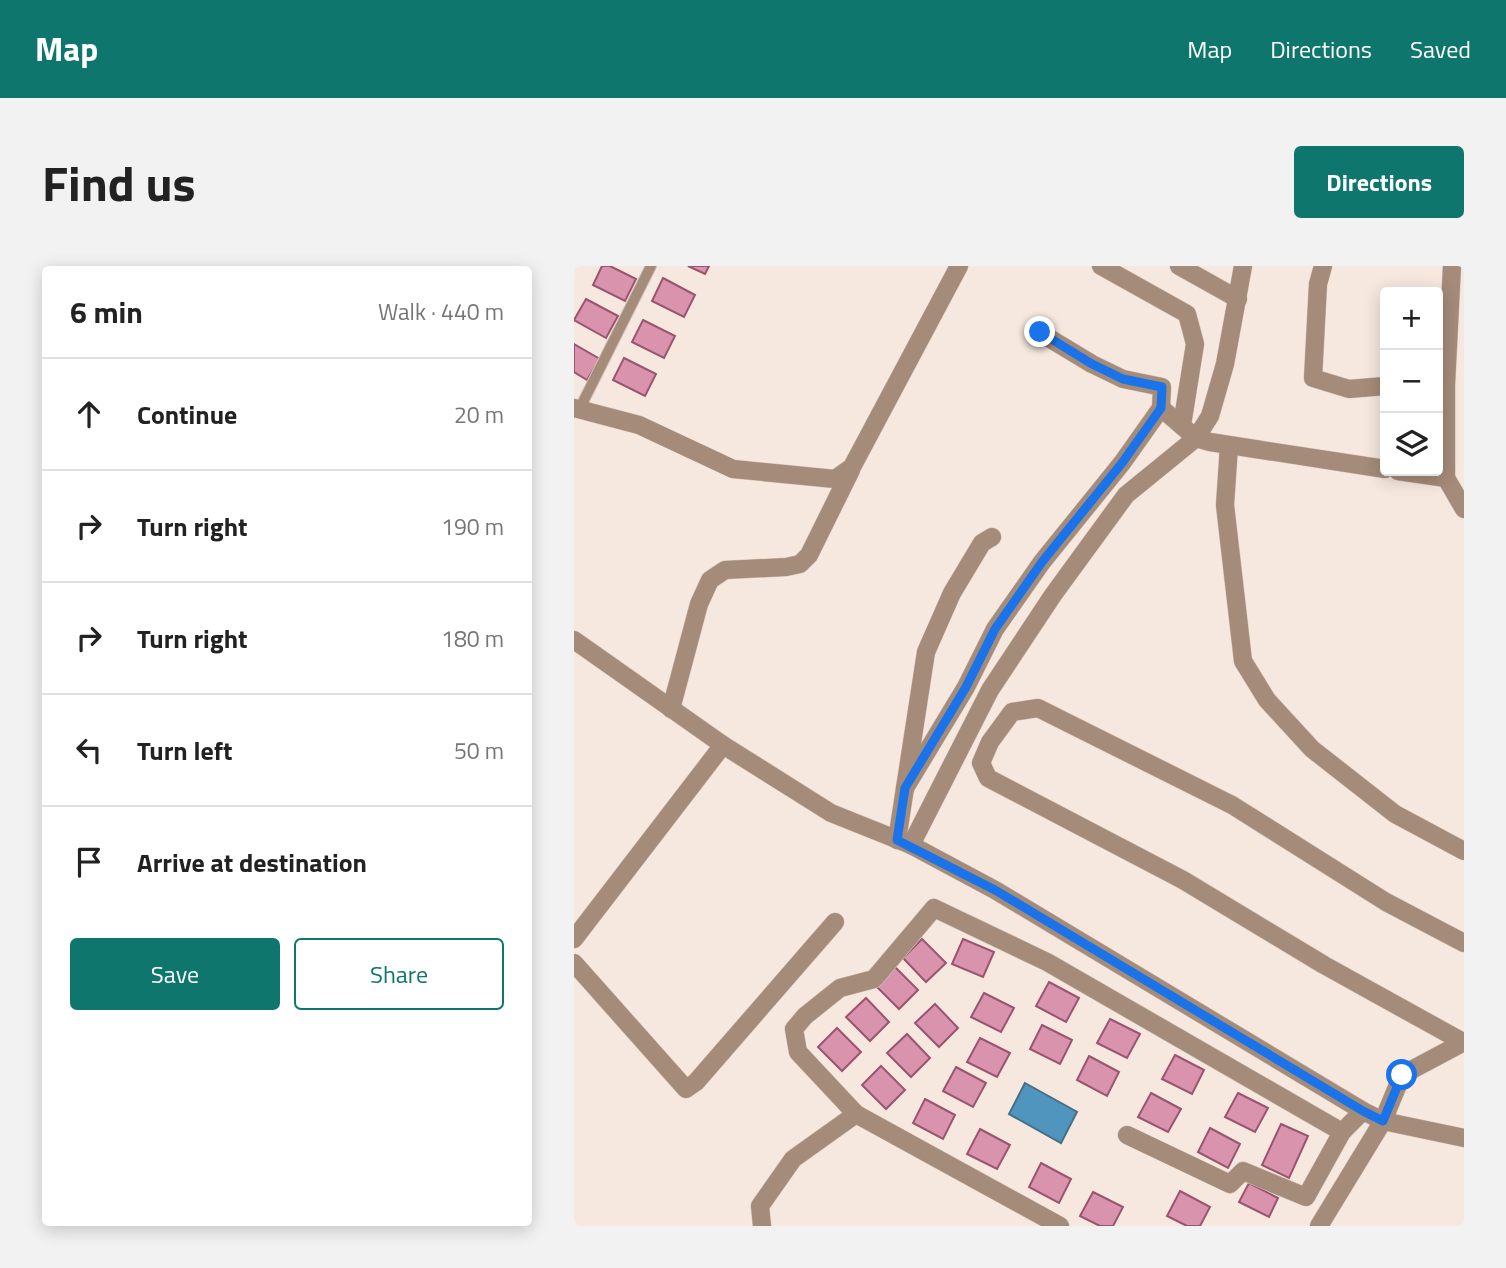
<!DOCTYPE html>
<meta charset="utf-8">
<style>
body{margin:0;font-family:"Titillium Web",sans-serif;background:#f2f2f2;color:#222}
.controls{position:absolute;right:21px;top:21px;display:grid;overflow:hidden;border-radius:7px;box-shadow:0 4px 18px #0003}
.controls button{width:63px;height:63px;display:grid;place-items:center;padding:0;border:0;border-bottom:2px solid #e0e0e0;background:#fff;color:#222;font:35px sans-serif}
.stop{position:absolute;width:21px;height:21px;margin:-16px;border:5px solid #1a73e8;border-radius:50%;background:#fff}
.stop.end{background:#1a73e8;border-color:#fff;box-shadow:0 2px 7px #0008}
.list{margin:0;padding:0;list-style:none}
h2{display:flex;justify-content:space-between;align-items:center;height:91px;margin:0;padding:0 28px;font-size:30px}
h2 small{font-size:23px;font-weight:400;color:#767676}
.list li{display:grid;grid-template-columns:46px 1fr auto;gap:21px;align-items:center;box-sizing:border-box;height:112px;padding:0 28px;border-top:2px solid #e0e0e0}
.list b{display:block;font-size:26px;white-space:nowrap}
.list em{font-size:23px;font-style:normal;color:#767676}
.actions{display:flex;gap:14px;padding:21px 28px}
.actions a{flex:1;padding:16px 0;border:2px solid #0f766e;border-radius:7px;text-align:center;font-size:24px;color:#0f766e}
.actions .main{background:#0f766e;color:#fff}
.icon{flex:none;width:38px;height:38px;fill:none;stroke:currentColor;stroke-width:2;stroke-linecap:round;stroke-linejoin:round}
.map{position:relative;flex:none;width:890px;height:960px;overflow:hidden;border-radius:7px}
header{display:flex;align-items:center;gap:42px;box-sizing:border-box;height:98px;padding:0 35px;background:#0f766e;color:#fff}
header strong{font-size:33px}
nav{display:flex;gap:38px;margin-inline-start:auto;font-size:24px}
.intro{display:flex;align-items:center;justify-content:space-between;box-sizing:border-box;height:168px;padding:0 42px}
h1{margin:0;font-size:49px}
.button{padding:18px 32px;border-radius:7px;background:#0f766e;color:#fff;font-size:24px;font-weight:700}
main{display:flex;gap:42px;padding:0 42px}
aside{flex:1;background:#fff;border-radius:7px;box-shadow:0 4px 18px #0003}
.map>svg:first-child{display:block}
</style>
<header>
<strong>Map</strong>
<nav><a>Map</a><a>Directions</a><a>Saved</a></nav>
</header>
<div class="intro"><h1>Find us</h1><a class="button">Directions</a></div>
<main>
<aside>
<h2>6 min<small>Walk · 440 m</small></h2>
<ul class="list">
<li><svg class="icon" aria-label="ahead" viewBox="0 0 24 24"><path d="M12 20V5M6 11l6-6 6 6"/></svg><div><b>Continue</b></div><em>20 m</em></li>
<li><svg class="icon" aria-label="right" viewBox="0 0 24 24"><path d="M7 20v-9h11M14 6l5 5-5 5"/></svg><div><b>Turn right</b></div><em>190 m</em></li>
<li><svg class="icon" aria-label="right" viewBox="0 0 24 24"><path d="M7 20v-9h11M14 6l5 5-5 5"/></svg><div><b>Turn right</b></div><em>180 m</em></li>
<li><svg class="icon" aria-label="left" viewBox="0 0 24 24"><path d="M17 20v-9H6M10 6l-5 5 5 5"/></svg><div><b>Turn left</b></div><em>50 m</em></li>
<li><svg class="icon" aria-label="arrive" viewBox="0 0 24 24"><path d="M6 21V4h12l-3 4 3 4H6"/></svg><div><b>Arrive at destination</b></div></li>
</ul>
<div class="actions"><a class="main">Save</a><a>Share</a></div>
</aside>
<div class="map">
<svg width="890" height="960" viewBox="0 0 890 960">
<rect width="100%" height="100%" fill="#f6e8de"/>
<path fill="#5095bd" stroke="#477086" stroke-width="2" d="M 451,817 L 503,846 L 487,877 L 435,848 Z"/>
<g fill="#da93ad" stroke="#9a5470" stroke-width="2">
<path d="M 28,0 L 36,0 L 62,13 L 51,35 L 19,19 Z"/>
<path d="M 114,0 L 135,0 L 131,8 Z"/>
<path d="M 89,12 L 121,29 L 110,51 L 78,35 Z"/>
<path d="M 12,33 L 44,50 L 32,72 L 0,54 Z"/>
<path d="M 69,54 L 101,70 L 90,92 L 58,76 Z"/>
<path d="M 0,78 L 26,93 L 13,114 L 0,106 Z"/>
<path d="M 50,92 L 82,108 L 71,130 L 39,114 Z"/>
<path d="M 348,673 L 372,697 L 352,716 L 329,692 Z"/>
<path d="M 389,673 L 420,686 L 409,711 L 378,698 Z"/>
<path d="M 320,700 L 344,724 L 325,743 L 301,719 Z"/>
<path d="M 475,716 L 505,732 L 492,756 L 462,740 Z"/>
<path d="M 410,727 L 440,742 L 427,766 L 397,751 Z"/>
<path d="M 292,732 L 315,756 L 296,775 L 272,751 Z"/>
<path d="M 361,738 L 384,762 L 365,781 L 341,757 Z"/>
<path d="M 536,753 L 566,768 L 553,792 L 523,777 Z"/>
<path d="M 468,759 L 498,774 L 486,798 L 456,783 Z"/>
<path d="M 263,762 L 287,786 L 268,805 L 244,781 Z"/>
<path d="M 333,768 L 356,792 L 337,811 L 313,787 Z"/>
<path d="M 406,772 L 436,787 L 423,811 L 393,796 Z"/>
<path d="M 601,789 L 630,804 L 618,828 L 588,813 Z"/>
<path d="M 515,790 L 545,806 L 533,830 L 503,814 Z"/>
<path d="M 307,800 L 331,824 L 312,843 L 288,819 Z"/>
<path d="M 382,801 L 412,817 L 399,841 L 369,825 Z"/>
<path d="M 577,827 L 607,843 L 594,866 L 564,851 Z"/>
<path d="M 664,827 L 694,842 L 681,866 L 651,851 Z"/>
<path d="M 351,833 L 381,849 L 369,873 L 339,857 Z"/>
<path d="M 707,858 L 734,870 L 715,912 L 688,899 Z"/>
<path d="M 636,862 L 666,878 L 654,902 L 624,886 Z"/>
<path d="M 406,863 L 436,879 L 423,903 L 393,888 Z"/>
<path d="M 467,897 L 497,913 L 485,937 L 455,921 Z"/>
<path d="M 675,917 L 704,932 L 695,951 L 665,936 Z"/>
<path d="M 606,925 L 636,941 L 626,960 L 613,960 L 593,950 Z"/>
<path d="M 519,926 L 549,941 L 539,960 L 526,960 L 506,950 Z"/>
</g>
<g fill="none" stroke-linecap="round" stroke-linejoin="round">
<g stroke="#d3c3b7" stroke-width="12">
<path id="lane" d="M 5,144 L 77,0"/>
</g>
<g stroke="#d3c3b7" stroke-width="19">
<g id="street">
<path d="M 527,0 L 613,48 L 621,78 L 608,159"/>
<path d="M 605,0 L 664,33"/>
<path d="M 749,0 L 744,18 L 739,112 L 775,123 L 811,120"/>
<path d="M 0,142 L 65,159 L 159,203 L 261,213 L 278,201 L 385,0"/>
<path d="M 587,142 L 622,172 L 636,176 L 811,203"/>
<path d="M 655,180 L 651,239 L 669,395 L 693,434 L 738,483 L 821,548 L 890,585"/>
<path d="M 824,205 L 872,212 L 890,243"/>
<path d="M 872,212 L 872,119 L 878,0"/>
<path d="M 0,374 L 149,479 L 257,547 L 337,579 L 421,624 L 789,845 L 809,855 L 890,872"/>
<path d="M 97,443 L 125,338 L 136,314 L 151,304 L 212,301 L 226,298 L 235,289 L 277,204"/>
<path d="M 331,522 L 392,421 L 421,363 L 468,296 L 548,197 L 587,142 L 588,121 L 549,113 L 518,98 L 465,66"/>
<path d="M 323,574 L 352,386 L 378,327 L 408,277 L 418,271"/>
<path d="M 337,579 L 416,424 L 479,329 L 552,229 L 622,172 L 636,150 L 651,98 L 669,0"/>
<path d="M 0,673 L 149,479"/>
<path d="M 0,697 L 112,823 L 122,816 L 261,656"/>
<path d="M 889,776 L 750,699 L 609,614 L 414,512 L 407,497 L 416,476 L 438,446 L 464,442 L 658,539 L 812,636 L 890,677"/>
<path d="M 553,869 L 656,918 L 669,905 L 732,931 L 768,866 L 789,845"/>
<path d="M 188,960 L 186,940 L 219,893 L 282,848"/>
<path d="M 486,960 L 282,848 L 224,786 L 220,763 L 231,750 L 266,722 L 300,713 L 360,642 L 473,696 L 768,866"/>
<path d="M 745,960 L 809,855 L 828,809 L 890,776"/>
</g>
</g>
<use href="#lane" stroke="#a58b79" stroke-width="10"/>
<use href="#street" stroke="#a58b79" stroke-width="18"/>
</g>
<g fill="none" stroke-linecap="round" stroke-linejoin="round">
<path stroke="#1a73e8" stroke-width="9" d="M 466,66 L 518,98 L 549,113 L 588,121 L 587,142 L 548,197 L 468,296 L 421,363 L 392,421 L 331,522 L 323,574 L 421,624 L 789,845 L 809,855 L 828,809"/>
</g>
</svg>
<div class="controls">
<button>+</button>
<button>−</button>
<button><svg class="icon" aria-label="layers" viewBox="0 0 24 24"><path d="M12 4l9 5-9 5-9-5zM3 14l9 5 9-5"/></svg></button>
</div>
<div class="stop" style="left:828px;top:809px"></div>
<div class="stop end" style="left:466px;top:66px"></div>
</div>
</main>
